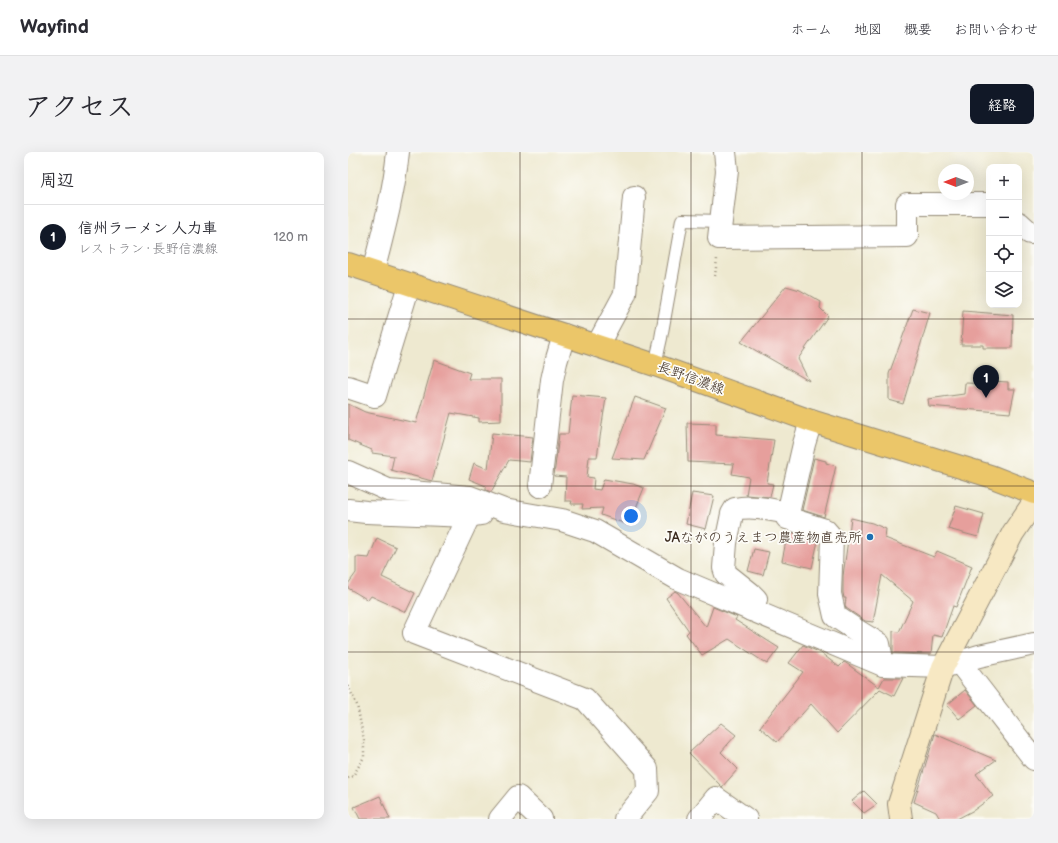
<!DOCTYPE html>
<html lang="ja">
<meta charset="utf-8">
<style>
body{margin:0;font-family:"Balsamiq Sans","Klee One",sans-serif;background:#f2f2f3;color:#2b2b33}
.controls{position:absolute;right:12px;top:12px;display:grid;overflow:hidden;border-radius:8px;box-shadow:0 4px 16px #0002}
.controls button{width:36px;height:36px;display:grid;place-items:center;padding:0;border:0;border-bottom:1px solid #e1e1e2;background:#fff;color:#2b2b33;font:20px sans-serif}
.compass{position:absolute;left:590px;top:12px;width:36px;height:36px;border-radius:50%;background:#fff;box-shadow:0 4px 16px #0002;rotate:270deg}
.you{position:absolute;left:283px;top:364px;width:14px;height:14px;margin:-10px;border:3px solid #fff;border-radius:50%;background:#1a73e8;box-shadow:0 0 0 6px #1a73e833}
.badge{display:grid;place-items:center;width:26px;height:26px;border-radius:50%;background:#111827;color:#fff;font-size:13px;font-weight:700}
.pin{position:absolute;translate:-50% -33px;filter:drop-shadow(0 1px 2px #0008)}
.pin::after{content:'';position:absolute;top:21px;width:14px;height:12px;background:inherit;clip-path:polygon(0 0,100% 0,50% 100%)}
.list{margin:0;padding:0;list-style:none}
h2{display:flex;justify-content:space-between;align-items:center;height:52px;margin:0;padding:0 16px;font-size:17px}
h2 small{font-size:13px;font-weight:400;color:#7c7c81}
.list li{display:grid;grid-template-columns:26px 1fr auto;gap:12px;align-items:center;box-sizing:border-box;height:64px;padding:0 16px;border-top:1px solid #e1e1e2}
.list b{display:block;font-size:15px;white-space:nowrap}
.list p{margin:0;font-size:13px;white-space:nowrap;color:#7c7c81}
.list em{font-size:13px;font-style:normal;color:#7c7c81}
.icon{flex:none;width:22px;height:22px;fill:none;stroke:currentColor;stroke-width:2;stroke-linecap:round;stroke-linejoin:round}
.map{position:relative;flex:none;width:686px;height:667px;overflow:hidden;border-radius:8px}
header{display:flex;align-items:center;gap:24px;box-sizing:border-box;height:56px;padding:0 20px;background:#fff;border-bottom:1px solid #e1e1e2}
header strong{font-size:19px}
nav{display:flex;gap:22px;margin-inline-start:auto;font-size:14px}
.intro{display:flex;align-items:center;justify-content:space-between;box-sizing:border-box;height:96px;padding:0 24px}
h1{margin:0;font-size:28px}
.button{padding:10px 18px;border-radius:8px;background:#111827;color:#fff;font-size:14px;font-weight:700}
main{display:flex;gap:24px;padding:0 24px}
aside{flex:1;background:#fff;border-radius:8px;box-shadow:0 4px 16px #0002}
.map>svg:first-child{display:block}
</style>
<header>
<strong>Wayfind</strong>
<nav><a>ホーム</a><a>地図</a><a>概要</a><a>お問い合わせ</a></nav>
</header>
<div class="intro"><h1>アクセス</h1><a class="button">経路</a></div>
<main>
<aside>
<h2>周辺<small></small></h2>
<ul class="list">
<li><span class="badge">1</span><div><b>信州ラーメン 人力車</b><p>レストラン · 長野信濃線</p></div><em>120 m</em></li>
</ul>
</aside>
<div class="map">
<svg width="686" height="667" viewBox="0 0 686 667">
<rect width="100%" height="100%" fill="#fdfcf7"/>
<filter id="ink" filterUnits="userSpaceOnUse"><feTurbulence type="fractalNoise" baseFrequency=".025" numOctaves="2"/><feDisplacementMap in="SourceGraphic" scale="8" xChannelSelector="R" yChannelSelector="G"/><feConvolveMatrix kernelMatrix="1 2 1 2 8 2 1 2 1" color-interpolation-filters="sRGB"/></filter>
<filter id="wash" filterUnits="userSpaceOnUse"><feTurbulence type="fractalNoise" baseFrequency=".012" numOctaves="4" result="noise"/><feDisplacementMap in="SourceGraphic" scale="16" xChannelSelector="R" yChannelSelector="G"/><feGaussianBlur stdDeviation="0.9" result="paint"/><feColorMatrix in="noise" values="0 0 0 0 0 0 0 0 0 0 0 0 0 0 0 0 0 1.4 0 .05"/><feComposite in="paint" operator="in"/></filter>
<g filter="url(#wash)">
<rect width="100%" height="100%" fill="#eee9d0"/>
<g id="blocks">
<g fill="#e69f9c">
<path d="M 438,134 L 452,138 L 473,150 L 472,156 L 480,164 L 450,207 L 461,229 L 393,190 Z"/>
<path d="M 565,157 L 582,161 L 555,252 L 541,248 L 541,222 Z"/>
<path d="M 615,159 L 665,163 L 664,196 L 635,196 L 635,193 L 613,193 Z"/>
<path d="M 86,208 L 122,221 L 120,227 L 153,227 L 153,269 L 131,270 L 131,266 L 103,261 L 84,329 L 43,318 L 46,304 L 24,301 L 24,298 L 0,288 L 0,252 L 17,260 L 68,271 Z"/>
<path d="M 643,229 L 660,230 L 660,237 L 667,237 L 662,261 L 581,254 L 580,247 L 616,242 L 617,231 L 643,232 Z"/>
<path d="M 224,243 L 258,246 L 249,305 L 241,305 L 239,325 L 246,326 L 245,337 L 252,338 L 256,327 L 285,332 L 296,336 L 281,373 L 253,363 L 255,356 L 234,357 L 235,352 L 223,352 L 224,349 L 217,349 L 218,325 L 206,324 L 211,282 L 220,282 Z"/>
<path d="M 287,245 L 318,256 L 296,308 L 264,306 Z"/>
<path d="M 339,271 L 368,272 L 368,283 L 426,288 L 419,331 L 425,332 L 422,345 L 398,343 L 401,325 L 384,322 L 386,312 L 340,310 Z"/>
<path d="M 144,281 L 185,285 L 182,310 L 161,308 L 143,340 L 138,338 L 138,334 L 121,327 L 126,311 L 140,317 Z"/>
<path d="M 466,306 L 478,309 L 478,311 L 488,314 L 476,365 L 454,358 Z"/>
<path d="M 344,341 L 366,344 L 358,377 L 338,372 Z"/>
<path d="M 608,354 L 636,362 L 630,385 L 600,377 Z"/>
<path d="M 503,366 L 524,371 L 538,377 L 537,386 L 586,405 L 589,399 L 624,414 L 608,455 L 605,454 L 594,485 L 585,483 L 583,502 L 545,501 L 545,479 L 551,480 L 565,449 L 534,423 L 525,470 L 517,469 L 498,456 L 497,453 L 498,446 L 496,446 L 495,441 L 495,424 Z"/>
<path d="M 440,379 L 470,389 L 464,416 L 434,409 Z"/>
<path d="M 29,386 L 48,395 L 34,425 L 67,441 L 58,460 L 23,444 L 20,448 L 0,436 L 0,432 L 8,421 L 8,405 L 21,406 Z"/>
<path d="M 406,397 L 421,400 L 415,423 L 400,419 Z"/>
<path d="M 327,439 L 330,441 L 358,475 L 365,455 L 389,465 L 387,468 L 431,496 L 419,512 L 381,487 L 354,503 L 338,482 L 341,479 L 318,446 Z"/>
<path d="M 455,493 L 473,501 L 491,515 L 496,510 L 498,511 L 531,535 L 536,526 L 555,526 L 546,544 L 532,537 L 489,581 L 463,552 L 429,590 L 412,575 L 455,520 L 441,511 Z"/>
<path d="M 617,538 L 629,553 L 611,567 L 599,553 Z"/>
<path d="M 373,571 L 388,583 L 373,600 L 390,617 L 374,635 L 341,601 Z"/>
<path d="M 587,582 L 648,608 L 628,622 L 645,644 L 626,658 L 609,667 L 592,667 L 588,660 L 566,650 Z"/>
<path d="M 516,639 L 529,652 L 516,661 L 504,649 Z"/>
<path d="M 32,644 L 42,667 L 12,667 L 6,655 Z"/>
</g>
</g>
</g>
<g filter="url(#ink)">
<use href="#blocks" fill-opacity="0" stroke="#948a77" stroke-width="1"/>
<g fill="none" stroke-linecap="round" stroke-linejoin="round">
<g stroke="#948a77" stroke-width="14">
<path id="lane" d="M 307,213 L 313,186 L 334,68 L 374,69"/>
</g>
<g stroke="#948a77" stroke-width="24">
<g id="street">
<path d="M 377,0 L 379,19 L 371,86 L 559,84 L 559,52 L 641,52"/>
<path d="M 671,71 L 682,81 L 686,81"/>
<path d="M 25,120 C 35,81 46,40 50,0"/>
<path d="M 249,194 L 277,142 L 286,45"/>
<path d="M 0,235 L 27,244 L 61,133"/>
<path d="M 463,269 L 456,292 L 439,366 L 477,378 L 484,386 L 482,442 L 487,464 L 508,478 L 531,492 L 535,513"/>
<path d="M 0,320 L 40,338 L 122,345 L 156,358 L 214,368 L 247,379 L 330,427 L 535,513 L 595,515 L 631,504 L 686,492"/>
<path d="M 192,334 L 204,228 L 208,210 L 216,183"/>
<path d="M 0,358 L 18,360 L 121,364 L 133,362"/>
<path d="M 121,364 L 66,481 L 237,547 L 299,617 L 300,639 L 277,667"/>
<path d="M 403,458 L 408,447 L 402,441 L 378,422 L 376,416 L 378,391 L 384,362 L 387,357 C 404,353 424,358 441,361"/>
<path d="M 611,510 L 686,607"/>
<path d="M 152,667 L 170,645 L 193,667"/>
<path d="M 351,667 L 368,646 L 398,667"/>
</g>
</g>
<g stroke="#948a77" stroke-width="24">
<path id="secondary" d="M 553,667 L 551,652 L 595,515 L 665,381 L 686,350"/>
</g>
<g stroke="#948a77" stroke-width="24">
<path id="primary" d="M 0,112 L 307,213 L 463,269 L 642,324 L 686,341"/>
</g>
<g stroke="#948a77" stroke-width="2.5" stroke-dasharray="1 3" stroke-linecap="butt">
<path d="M 367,124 L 369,107"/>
<path d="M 0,534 L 9,553 L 16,588 L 16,605 L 5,624 L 0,626"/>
</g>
<use href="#lane" stroke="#fff" stroke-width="12"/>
<use href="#street" stroke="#fff" stroke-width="22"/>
<use href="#secondary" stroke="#f7e8c3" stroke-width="22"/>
<use href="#primary" stroke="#ebc669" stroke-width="22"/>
</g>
</g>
<path fill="none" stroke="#3b2a1e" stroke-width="1" stroke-opacity="0.55" d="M 172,0 L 172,667M 343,0 L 343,667M 514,0 L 514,667M 0,167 L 686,167M 0,334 L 686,334M 0,500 L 686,500"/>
<circle fill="#1f6fb2" stroke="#fdfcf7" stroke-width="1.5" cx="522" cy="385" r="4"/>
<g text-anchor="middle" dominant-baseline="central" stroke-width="3.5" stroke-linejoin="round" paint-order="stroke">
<g font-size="14" fill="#3b2a1e" stroke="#fdfcf7">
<text transform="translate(343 226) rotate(20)">長野信濃線</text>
</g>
<g font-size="14" fill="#3b2a1e" stroke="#fdfcf7" text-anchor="end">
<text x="514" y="385">JAながのうえまつ農産物直売所</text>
</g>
</g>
</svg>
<div class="controls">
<button>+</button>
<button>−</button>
<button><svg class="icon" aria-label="locate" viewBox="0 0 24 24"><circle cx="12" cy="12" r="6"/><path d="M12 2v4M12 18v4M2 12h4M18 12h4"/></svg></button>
<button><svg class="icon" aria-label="layers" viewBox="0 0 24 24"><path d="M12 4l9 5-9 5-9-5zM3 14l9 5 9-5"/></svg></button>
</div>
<svg class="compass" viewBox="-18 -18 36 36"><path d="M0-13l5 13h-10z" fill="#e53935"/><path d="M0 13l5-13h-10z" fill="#7c7c81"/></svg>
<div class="you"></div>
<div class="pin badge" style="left:638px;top:246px">1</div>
</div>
</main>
